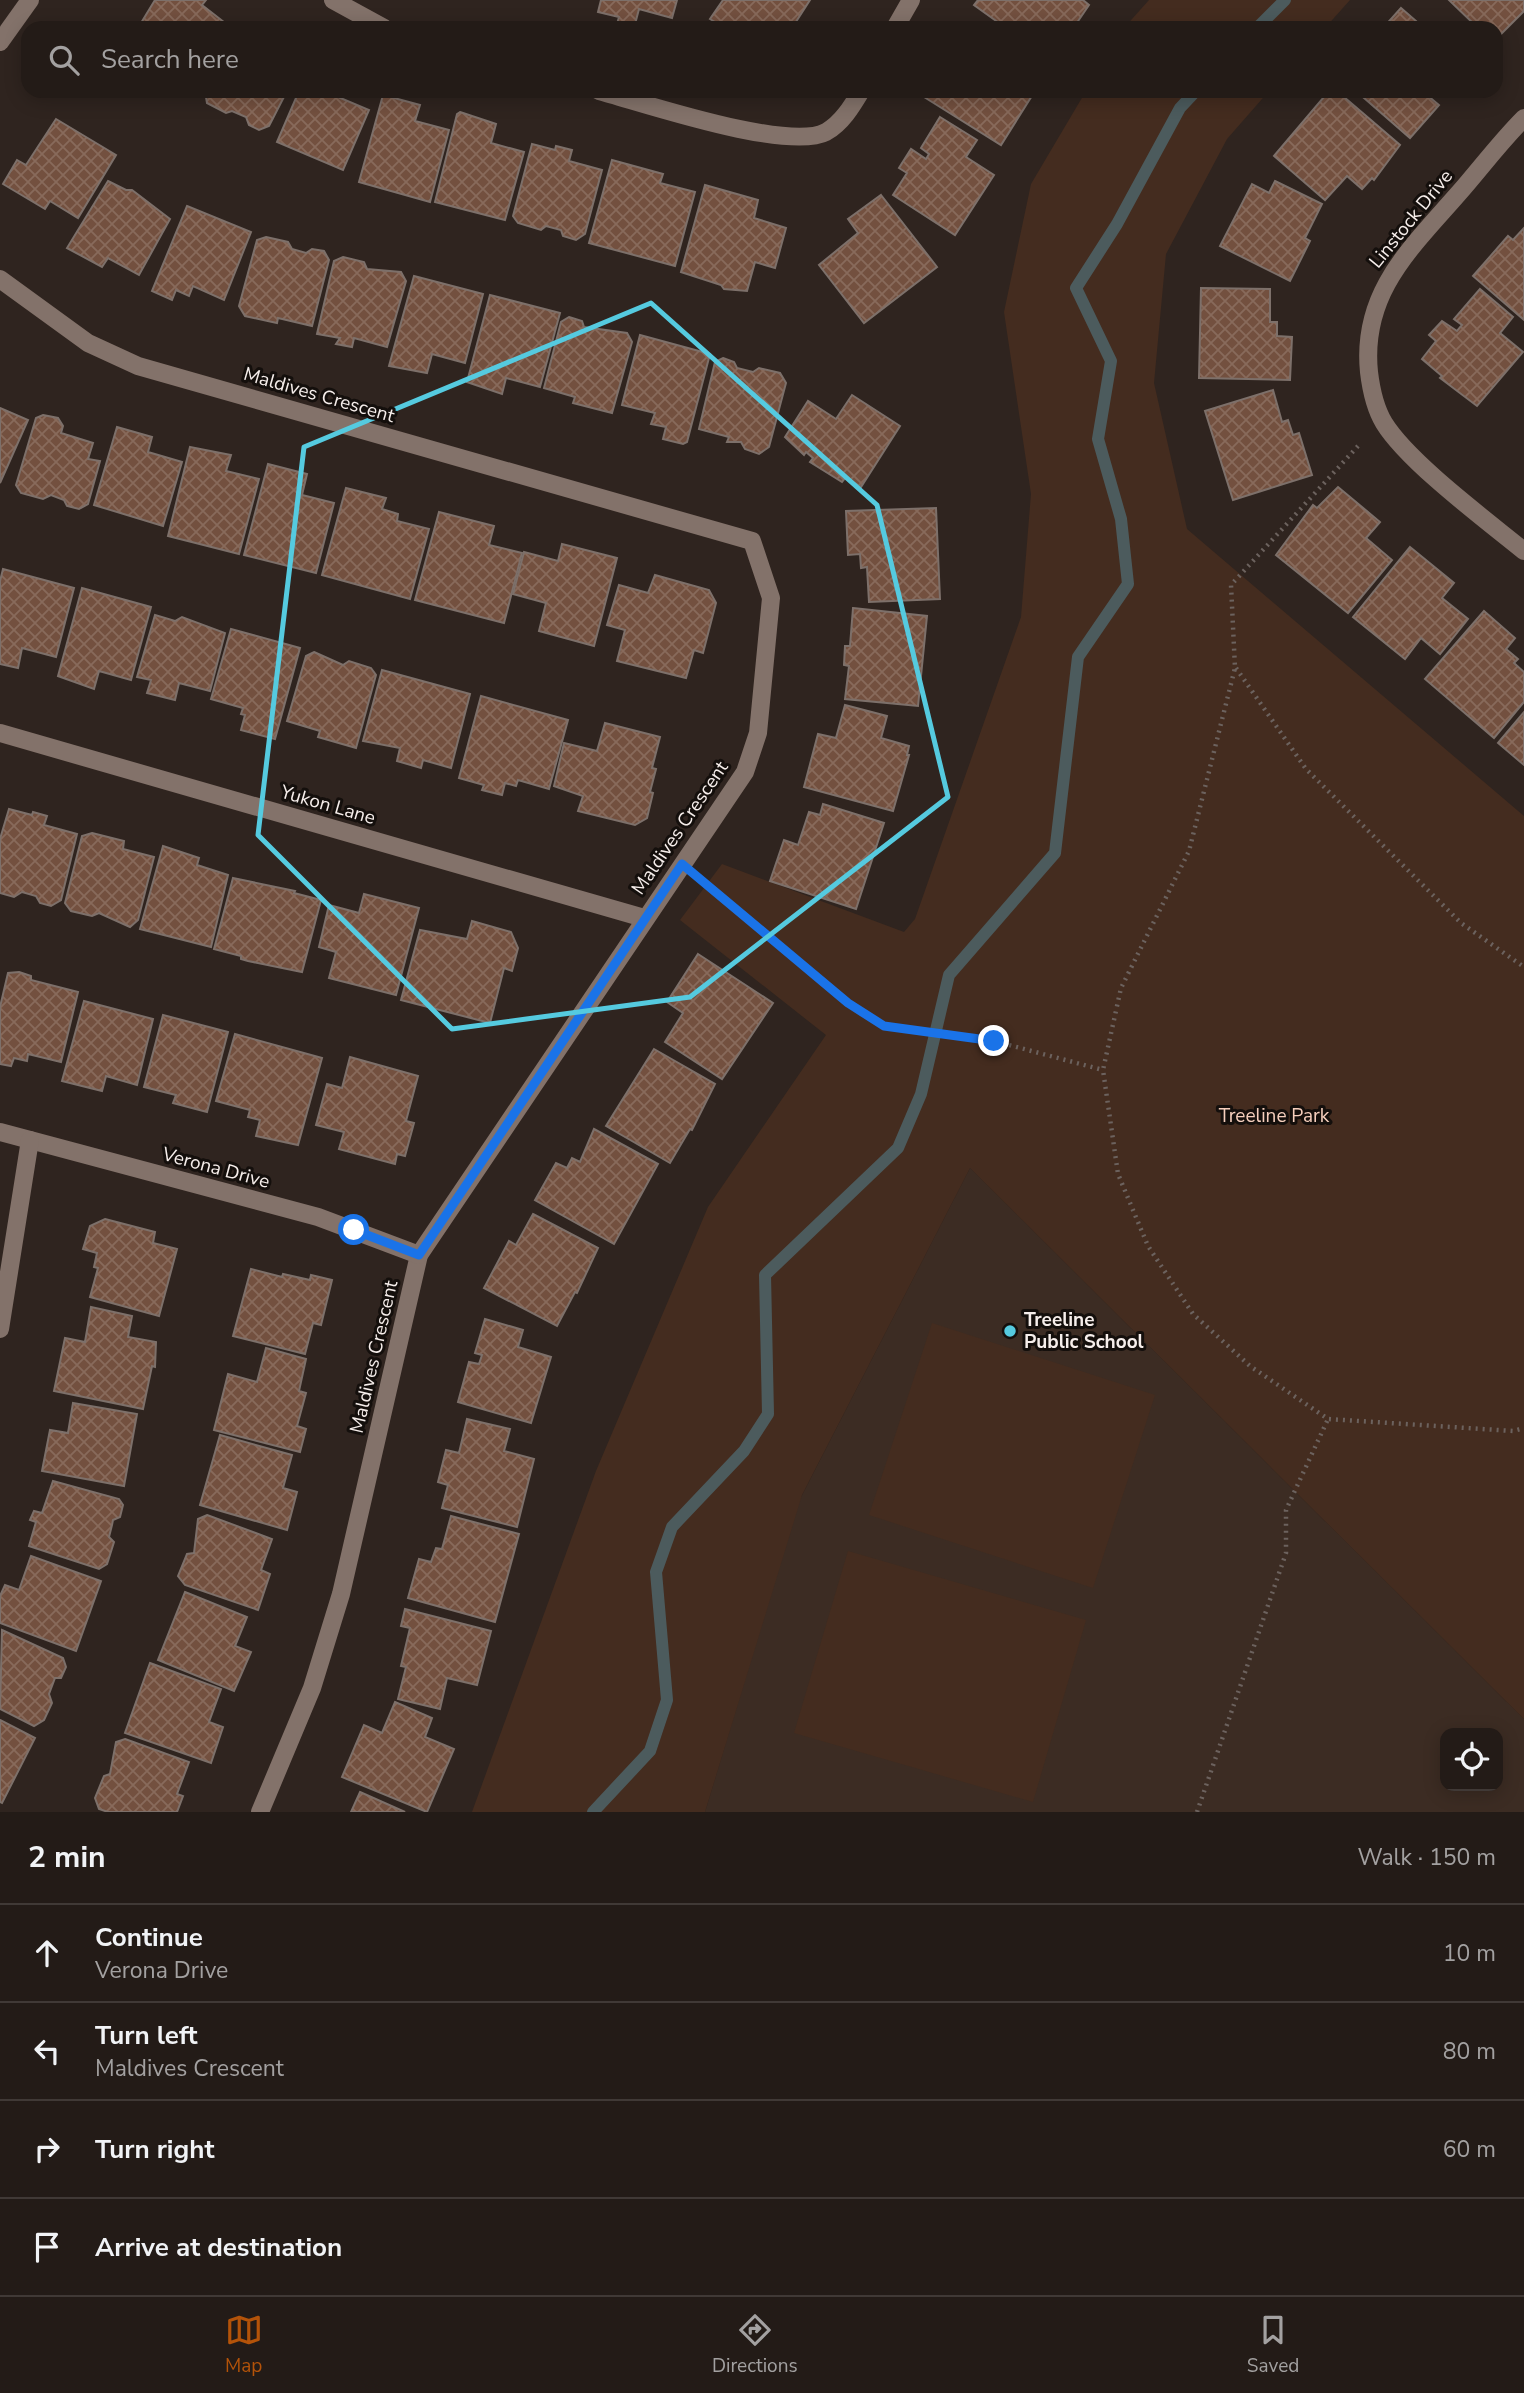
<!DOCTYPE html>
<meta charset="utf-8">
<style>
body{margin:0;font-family:"Nunito Sans",sans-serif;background:#2b2420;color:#f1f3f6}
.controls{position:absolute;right:21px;bottom:21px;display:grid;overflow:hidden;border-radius:14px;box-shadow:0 4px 18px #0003}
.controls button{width:63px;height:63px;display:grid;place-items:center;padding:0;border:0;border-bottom:2px solid #403936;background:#231b17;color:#f1f3f6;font:35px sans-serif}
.stop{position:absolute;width:21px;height:21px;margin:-16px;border:5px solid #1a73e8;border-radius:50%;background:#fff}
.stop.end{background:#1a73e8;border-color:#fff;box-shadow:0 2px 7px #0008}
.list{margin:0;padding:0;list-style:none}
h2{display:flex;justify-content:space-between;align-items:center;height:91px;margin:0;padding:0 28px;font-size:30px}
h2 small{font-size:23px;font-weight:400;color:#a3a1a1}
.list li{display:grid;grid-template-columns:46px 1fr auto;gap:21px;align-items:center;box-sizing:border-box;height:98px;padding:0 28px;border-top:2px solid #403936}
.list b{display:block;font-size:26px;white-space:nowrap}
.list p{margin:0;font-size:23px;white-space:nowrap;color:#a3a1a1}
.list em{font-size:23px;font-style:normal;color:#a3a1a1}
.icon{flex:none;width:38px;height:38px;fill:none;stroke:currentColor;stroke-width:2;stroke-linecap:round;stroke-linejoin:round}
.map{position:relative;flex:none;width:1524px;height:1812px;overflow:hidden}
.search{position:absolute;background:#231b17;box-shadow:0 4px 18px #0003;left:21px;right:21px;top:21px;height:77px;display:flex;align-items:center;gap:18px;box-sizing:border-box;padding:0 24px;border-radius:21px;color:#a3a1a1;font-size:26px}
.sheet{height:483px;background:#231b17}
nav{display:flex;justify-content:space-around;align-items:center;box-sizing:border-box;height:98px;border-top:2px solid #403936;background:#231b17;font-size:19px;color:#a3a1a1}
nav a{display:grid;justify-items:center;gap:4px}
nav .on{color:#b45309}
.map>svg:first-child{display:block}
</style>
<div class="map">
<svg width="1524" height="1812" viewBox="0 0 1524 1812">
<defs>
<pattern id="building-cross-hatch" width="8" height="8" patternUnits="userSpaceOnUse" patternTransform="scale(1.75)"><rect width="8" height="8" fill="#73503f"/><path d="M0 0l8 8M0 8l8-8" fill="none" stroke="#886a5b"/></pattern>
</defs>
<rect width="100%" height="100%" fill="#2f241f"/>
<path fill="#3c2c23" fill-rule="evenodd" d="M 970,1168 L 1524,1719 L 1524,1812 L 705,1812 L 798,1503 ZM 1445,1733 L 1498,1733 L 1498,1786 L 1445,1786 Z"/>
<g fill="#442c1f">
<path d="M 1149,0 L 1350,0 L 1325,28 L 1124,28 Z"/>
<path d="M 1086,91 L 1269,91 L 1227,139 L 1166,254 L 1154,383 L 1187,529 L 1524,816 L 1524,1719 L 970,1168 L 802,1495 L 705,1812 L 472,1812 L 596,1471 L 708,1207 L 826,1035 L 680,920 L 722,864 L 904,932 L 915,919 L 1021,617 L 1031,494 L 1004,312 L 1031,184 Z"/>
<path d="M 932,1323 L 1155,1395 L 1093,1588 L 869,1515 Z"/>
<path d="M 848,1551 L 1086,1620 L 1033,1802 L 794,1733 Z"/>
</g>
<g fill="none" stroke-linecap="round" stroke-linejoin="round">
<g stroke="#4c5b5d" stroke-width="12">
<path d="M 1257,28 L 1285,0"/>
<path d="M 593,1812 L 650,1751 L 667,1700 L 656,1572 L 672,1527 L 744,1451 L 768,1414 L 765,1275 L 898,1148 L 921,1094 L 949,975 L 1055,853 L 1078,657 L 1128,584 L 1121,519 L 1098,439 L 1111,361 L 1076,288 L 1117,224 L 1180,108 L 1196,91"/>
</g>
</g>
<g fill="url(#building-cross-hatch)" stroke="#7d706a" stroke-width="2">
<path d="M 155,0 L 206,0 L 202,5 L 229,26 L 138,28 Z"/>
<path d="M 601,0 L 677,0 L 672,18 L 639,9 L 634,28 L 617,24 L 619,17 L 598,12 Z"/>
<path d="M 723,0 L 810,0 L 792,28 L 725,28 L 710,19 Z"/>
<path d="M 978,0 L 1083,0 L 1089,5 L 1074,27 L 1006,28 L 974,5 Z"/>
<path d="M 1449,0 L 1524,0 L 1524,11 L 1496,39 L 1496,28 L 1478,28 Z"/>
<path d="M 1401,8 L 1424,28 L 1383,28 Z"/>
<path d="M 205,91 L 287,91 L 269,126 L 259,130 L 249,125 L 246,117 L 232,111 L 226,113 L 207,103 Z"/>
<path d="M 299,91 L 341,91 L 338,97 L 369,110 L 343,170 L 277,142 Z"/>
<path d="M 927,91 L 1035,91 L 1001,145 L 924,97 Z"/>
<path d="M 1329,91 L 1337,91 L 1400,145 L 1374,180 L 1372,178 L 1362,189 L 1347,176 L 1325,200 L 1274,156 Z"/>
<path d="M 1356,91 L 1431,91 L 1427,95 L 1439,105 L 1410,138 Z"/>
<path d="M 383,95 L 420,105 L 415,121 L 449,130 L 430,202 L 359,182 Z"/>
<path d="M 460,112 L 496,124 L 491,143 L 524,152 L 505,220 L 435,202 L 457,114 Z"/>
<path d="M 940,117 L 977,140 L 966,157 L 994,175 L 955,235 L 893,195 L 907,173 L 899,168 L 911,149 L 926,159 L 929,154 L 921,148 Z"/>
<path d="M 56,119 L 116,155 L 78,218 L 50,201 L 45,209 L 3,184 L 17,160 L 26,165 Z"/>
<path d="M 532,144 L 555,150 L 556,146 L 572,150 L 569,161 L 602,170 L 585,234 L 576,240 L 563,236 L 561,230 L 546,226 L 541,230 L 518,223 L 513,216 Z"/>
<path d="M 612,160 L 663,174 L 660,183 L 695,192 L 675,266 L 589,243 Z"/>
<path d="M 108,181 L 126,190 L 132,190 L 170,219 L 139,275 L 108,258 L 102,267 L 67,248 Z"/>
<path d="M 1275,181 L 1322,204 L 1305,238 L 1310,241 L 1290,281 L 1220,246 L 1252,184 L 1269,193 Z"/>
<path d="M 705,185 L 758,200 L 754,218 L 786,228 L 775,268 L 755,262 L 747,291 L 724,289 L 721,285 L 681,272 Z"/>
<path d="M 881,195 L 937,267 L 864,323 L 819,265 L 858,233 L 848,219 Z"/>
<path d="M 187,206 L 251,232 L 224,300 L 193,286 L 189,296 L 176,290 L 172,300 L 152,291 Z"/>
<path d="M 1524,228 L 1524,320 L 1473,276 L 1508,236 L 1513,240 Z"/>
<path d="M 266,237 L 288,242 L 292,249 L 306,253 L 312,249 L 324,251 L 329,260 L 312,326 L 278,318 L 277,323 L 245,316 L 239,306 L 257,240 Z"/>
<path d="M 343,257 L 364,262 L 367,269 L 401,272 L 406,281 L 387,347 L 354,338 L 352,347 L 336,344 L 340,338 L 317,334 L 334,261 Z"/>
<path d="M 414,276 L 483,294 L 465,363 L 432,354 L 427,373 L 389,366 Z"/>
<path d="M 1201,288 L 1270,289 L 1270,322 L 1277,322 L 1277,336 L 1292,337 L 1290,380 L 1199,378 Z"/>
<path d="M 1480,289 L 1513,317 L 1500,333 L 1523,352 L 1477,406 L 1440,378 L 1442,376 L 1422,359 L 1436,341 L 1429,335 L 1442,321 L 1457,331 L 1462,325 L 1454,319 Z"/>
<path d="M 490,295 L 560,313 L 540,387 L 506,378 L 502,394 L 467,382 Z"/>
<path d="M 569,317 L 582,321 L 584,327 L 627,333 L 632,342 L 612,413 L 573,403 L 575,397 L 544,388 L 561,322 Z"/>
<path d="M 640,335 L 710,354 L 687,442 L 683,444 L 663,439 L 666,427 L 651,424 L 655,413 L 622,405 Z"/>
<path d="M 723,358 L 734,362 L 737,368 L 753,372 L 759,368 L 780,373 L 786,383 L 769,447 L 759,454 L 745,449 L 741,442 L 727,442 L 729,437 L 699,429 L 715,362 Z"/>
<path d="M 1273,390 L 1282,422 L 1288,420 L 1293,435 L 1299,433 L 1312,475 L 1233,500 L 1205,411 Z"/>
<path d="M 852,395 L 900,426 L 861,487 L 846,477 L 842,482 L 810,462 L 813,458 L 806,452 L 804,455 L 785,437 L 808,401 L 836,419 Z"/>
<path d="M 0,408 L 28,420 L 0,483 Z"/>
<path d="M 43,415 L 58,418 L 63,426 L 61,433 L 93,443 L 88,459 L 100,461 L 88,504 L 79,509 L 67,506 L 64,500 L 51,495 L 43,499 L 21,493 L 16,485 L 36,418 Z"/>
<path d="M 117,427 L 152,437 L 148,452 L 182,462 L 163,526 L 94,505 Z"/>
<path d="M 190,447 L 231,455 L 226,471 L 259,479 L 239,554 L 168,536 Z"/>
<path d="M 268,464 L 307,474 L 302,495 L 334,503 L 316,573 L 244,555 Z"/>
<path d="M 1338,487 L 1380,522 L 1366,538 L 1392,560 L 1348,613 L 1276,555 L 1313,505 L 1317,508 Z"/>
<path d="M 346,488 L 386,498 L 382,509 L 398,514 L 397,521 L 429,529 L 410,599 L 322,575 Z"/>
<path d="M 936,508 L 940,599 L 869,602 L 867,567 L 861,568 L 860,554 L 848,555 L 846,511 Z"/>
<path d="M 439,512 L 494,526 L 489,545 L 522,553 L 504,623 L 415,600 Z"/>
<path d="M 562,544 L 617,558 L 594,646 L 539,631 L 546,603 L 513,594 L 524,552 L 558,561 Z"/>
<path d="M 1410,547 L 1454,583 L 1442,598 L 1468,619 L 1440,654 L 1421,638 L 1405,659 L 1353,617 Z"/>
<path d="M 3,569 L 74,588 L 56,657 L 22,648 L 18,668 L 0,664 L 0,581 Z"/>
<path d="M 655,575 L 709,590 L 716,603 L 703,653 L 694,650 L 686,678 L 617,661 L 625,630 L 607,625 L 619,585 L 648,593 Z"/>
<path d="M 82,588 L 151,607 L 131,680 L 99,671 L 94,689 L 58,676 Z"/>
<path d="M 853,608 L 927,616 L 918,706 L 845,699 L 849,666 L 844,665 L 845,646 L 850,646 Z"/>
<path d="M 1484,611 L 1515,638 L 1506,649 L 1518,659 L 1514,663 L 1524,672 L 1524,702 L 1494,738 L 1425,679 Z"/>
<path d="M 155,615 L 175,621 L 182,617 L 225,633 L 210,691 L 179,683 L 175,700 L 147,693 L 151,680 L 137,677 Z"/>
<path d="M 231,629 L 300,648 L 275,739 L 241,730 L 245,715 L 241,714 L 243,708 L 211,699 Z"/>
<path d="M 314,652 L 343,665 L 349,661 L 371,668 L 376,675 L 356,748 L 318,737 L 320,731 L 287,721 L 306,656 Z"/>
<path d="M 382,670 L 470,694 L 451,768 L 423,760 L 421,768 L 397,761 L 400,748 L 363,741 Z"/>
<path d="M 481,696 L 568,720 L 549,789 L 518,780 L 516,786 L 505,783 L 502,795 L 482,790 L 484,785 L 459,778 Z"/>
<path d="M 845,705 L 887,716 L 881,738 L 909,746 L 907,755 L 909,755 L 893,811 L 804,787 L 818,734 L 836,738 Z"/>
<path d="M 1524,712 L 1524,765 L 1498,743 Z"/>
<path d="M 605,723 L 660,737 L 652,768 L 656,769 L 650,792 L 653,793 L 647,818 L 635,825 L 578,811 L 583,796 L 554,786 L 564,743 L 597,751 Z"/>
<path d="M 823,804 L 884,823 L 856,909 L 770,881 L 784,840 L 798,845 L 809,812 L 820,815 Z"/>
<path d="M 9,809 L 32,815 L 33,812 L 47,816 L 44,825 L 77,834 L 61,900 L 51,906 L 40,903 L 36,896 L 22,892 L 14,897 L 0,893 L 0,839 Z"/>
<path d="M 92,833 L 124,841 L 123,849 L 154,857 L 138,920 L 130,927 L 99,913 L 92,916 L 71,911 L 65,903 L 82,836 Z"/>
<path d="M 163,846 L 199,858 L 197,865 L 228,875 L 211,947 L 140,929 Z"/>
<path d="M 233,878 L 295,891 L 294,893 L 321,900 L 302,972 L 248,961 L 241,959 L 241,956 L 214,949 Z"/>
<path d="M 364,894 L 419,908 L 396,995 L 329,978 L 336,952 L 319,947 L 329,905 L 359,913 Z"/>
<path d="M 472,921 L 511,932 L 518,948 L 512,971 L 504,968 L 490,1023 L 401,1000 L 420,930 L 467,939 Z"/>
<path d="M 698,954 L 773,1003 L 722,1079 L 665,1042 L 683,1013 L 667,1002 Z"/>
<path d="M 19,972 L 31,976 L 31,980 L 78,992 L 61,1062 L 28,1054 L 27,1061 L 14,1058 L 11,1066 L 0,1064 L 0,1007 L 8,973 Z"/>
<path d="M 84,1001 L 153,1019 L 137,1085 L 106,1076 L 102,1091 L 62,1081 Z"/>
<path d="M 163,1015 L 228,1032 L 207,1112 L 173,1103 L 176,1095 L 144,1087 Z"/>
<path d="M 235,1034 L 322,1058 L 298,1145 L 256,1136 L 260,1120 L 248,1117 L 250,1110 L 216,1101 Z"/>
<path d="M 654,1049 L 715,1084 L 692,1130 L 690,1129 L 670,1163 L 606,1126 Z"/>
<path d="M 350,1057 L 418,1076 L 406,1121 L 414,1123 L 405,1156 L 397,1154 L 395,1164 L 339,1149 L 344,1132 L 316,1125 L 327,1084 L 342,1088 Z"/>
<path d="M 594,1129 L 658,1164 L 614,1244 L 535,1200 L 556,1163 L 567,1168 L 572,1158 L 580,1162 Z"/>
<path d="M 533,1214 L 598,1248 L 577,1293 L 575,1292 L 557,1326 L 484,1288 L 509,1241 L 516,1245 Z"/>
<path d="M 105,1219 L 155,1232 L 153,1243 L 177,1249 L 159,1316 L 90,1297 L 98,1268 L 94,1267 L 97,1253 L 83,1249 L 90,1226 Z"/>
<path d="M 251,1269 L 282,1277 L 283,1274 L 310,1280 L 311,1275 L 332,1280 L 321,1325 L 313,1323 L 305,1354 L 233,1336 Z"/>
<path d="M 91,1307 L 132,1316 L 128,1337 L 156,1342 L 155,1367 L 152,1366 L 143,1409 L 54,1391 L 65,1338 L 85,1342 Z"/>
<path d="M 485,1319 L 523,1330 L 518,1347 L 551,1357 L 531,1423 L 458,1402 L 469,1362 L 479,1364 L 482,1355 L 475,1353 Z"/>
<path d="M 266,1348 L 306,1359 L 299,1391 L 306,1393 L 297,1426 L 306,1429 L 300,1452 L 214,1430 L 228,1374 L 257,1382 Z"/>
<path d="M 73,1403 L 137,1414 L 124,1486 L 42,1471 L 50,1430 L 68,1433 Z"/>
<path d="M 467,1419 L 510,1429 L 504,1451 L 534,1459 L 517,1527 L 442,1508 L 448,1485 L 438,1482 L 446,1450 L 459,1453 Z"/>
<path d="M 220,1435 L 292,1455 L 283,1488 L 297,1492 L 287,1530 L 200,1505 Z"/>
<path d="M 53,1481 L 119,1499 L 123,1505 L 120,1517 L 113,1520 L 112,1525 L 109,1537 L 114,1542 L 107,1564 L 99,1569 L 29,1546 L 36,1522 L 30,1520 L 34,1511 L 42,1513 Z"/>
<path d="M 207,1515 L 272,1539 L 261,1570 L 270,1574 L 258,1610 L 185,1585 L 178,1576 L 187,1554 L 194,1553 L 198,1519 Z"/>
<path d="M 451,1516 L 519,1534 L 495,1622 L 408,1598 L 419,1559 L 431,1562 L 436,1548 L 442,1549 Z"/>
<path d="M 31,1556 L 101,1581 L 76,1651 L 0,1623 L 0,1596 L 5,1585 L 19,1590 Z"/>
<path d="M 185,1592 L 247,1617 L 235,1646 L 251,1652 L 234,1691 L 158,1660 Z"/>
<path d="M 405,1609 L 491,1631 L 477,1685 L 447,1678 L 440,1709 L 398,1699 L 406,1667 L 401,1666 L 410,1628 L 401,1626 Z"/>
<path d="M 2,1630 L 63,1658 L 66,1667 L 61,1678 L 55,1678 L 49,1694 L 52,1703 L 44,1720 L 34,1726 L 0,1709 Z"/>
<path d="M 150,1663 L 221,1689 L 209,1722 L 223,1727 L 211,1763 L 125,1733 Z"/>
<path d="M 395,1702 L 432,1718 L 425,1737 L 454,1749 L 427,1812 L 342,1777 L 364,1725 L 382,1733 Z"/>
<path d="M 0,1720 L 35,1738 L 2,1803 L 0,1802 Z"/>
<path d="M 125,1739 L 189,1762 L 177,1794 L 183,1796 L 177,1812 L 108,1812 L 99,1809 L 95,1798 L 104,1776 L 110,1774 L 116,1742 Z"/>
<path d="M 360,1792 L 405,1812 L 351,1812 Z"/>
</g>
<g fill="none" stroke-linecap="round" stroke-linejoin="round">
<g stroke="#6c625e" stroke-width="4.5" stroke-dasharray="2 5" stroke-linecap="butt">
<path d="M 1358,446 L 1231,585 L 1235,668 L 1189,851 L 1121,988 L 1103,1070 L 1118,1174 L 1148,1246 L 1193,1314 L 1250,1366 L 1328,1419 L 1513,1431 L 1524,1428"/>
<path d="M 1236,668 L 1306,769 L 1461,923 L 1524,967"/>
<path d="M 704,883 L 848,1003 L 884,1026 L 994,1041 L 1103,1070"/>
<path d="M 1197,1812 L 1286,1553 L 1286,1510 L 1328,1419"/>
</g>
<g stroke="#83726a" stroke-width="18">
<path d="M 333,0 L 384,28"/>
<path d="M 895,28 L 911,0"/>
<path d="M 0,42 L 30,0"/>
<path d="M 599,91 C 644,103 788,152 826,132 C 842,123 852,106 861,91"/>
<path d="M 1524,118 C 1500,142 1480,169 1458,194 C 1410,249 1361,293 1369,372 C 1371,389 1375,408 1384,423 C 1408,462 1486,520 1524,551"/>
<path d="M 0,279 L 88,343 L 138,366 L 752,541 L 771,598 L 758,733 L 745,772 L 419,1255 L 341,1594 L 312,1688 L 260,1812"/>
<path d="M 0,733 L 644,918"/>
<path d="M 0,1132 L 318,1217 L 419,1255"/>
<path d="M 0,1329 L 30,1140"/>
</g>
</g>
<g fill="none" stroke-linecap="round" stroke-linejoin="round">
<path stroke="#1a73e8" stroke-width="9" d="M 354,1230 L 419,1255 L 682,864 L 848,1003 L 884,1026 L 994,1041"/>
</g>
<path fill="none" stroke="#55cadf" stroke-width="5" stroke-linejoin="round" d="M 651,303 L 877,505 L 948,797 L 690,997 L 452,1029 L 258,835 L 304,447 Z"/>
<circle fill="#55cadf" stroke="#140f0c" stroke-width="2.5" cx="1010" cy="1331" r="7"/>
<g text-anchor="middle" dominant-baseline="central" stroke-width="6" stroke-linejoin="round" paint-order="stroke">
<g font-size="19" fill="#f6eeeb" stroke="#140f0c">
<text transform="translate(1411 219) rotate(-51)">Linstock Drive</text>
<text transform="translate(319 395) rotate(16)">Maldives Crescent</text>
<text transform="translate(328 805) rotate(16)">Yukon Lane</text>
<text transform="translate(680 828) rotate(-56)">Maldives Crescent</text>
<text transform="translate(216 1168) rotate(15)">Verona Drive</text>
<text transform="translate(374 1357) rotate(-77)">Maldives Crescent</text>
</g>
<g font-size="19" fill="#f6cfbd" stroke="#140f0c">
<text x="1274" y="1116">Treeline Park</text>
</g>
<g font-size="19" font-weight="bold" fill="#f6eeeb" stroke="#140f0c" text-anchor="start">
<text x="1024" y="1320">Treeline<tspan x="1024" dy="22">Public School</tspan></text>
</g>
</g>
</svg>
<div class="controls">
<button><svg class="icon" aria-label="locate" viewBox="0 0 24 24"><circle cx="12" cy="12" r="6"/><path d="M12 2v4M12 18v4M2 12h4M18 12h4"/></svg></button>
</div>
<div class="stop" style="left:354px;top:1230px"></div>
<div class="stop end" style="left:994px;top:1041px"></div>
<div class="search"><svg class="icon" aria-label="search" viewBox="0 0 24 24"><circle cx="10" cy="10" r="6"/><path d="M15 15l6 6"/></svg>Search here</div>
</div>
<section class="sheet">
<h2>2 min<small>Walk · 150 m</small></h2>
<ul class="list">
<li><svg class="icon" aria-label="ahead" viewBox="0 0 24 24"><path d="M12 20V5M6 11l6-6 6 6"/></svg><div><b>Continue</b><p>Verona Drive</p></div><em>10 m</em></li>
<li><svg class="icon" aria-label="left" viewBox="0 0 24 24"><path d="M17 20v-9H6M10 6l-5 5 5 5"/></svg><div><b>Turn left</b><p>Maldives Crescent</p></div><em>80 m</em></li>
<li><svg class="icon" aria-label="right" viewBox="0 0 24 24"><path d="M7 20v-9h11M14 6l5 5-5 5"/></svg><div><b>Turn right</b></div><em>60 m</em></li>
<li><svg class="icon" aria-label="arrive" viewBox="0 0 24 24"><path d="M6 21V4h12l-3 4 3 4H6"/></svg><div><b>Arrive at destination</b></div></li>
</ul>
</section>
<nav>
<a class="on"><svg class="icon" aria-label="map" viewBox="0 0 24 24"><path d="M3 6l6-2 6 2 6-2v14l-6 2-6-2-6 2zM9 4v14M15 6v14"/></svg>Map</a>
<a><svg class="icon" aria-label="directions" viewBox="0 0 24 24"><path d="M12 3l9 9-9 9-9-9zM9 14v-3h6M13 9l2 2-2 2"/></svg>Directions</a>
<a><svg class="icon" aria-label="saved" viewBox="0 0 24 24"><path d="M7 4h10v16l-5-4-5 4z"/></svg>Saved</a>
</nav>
